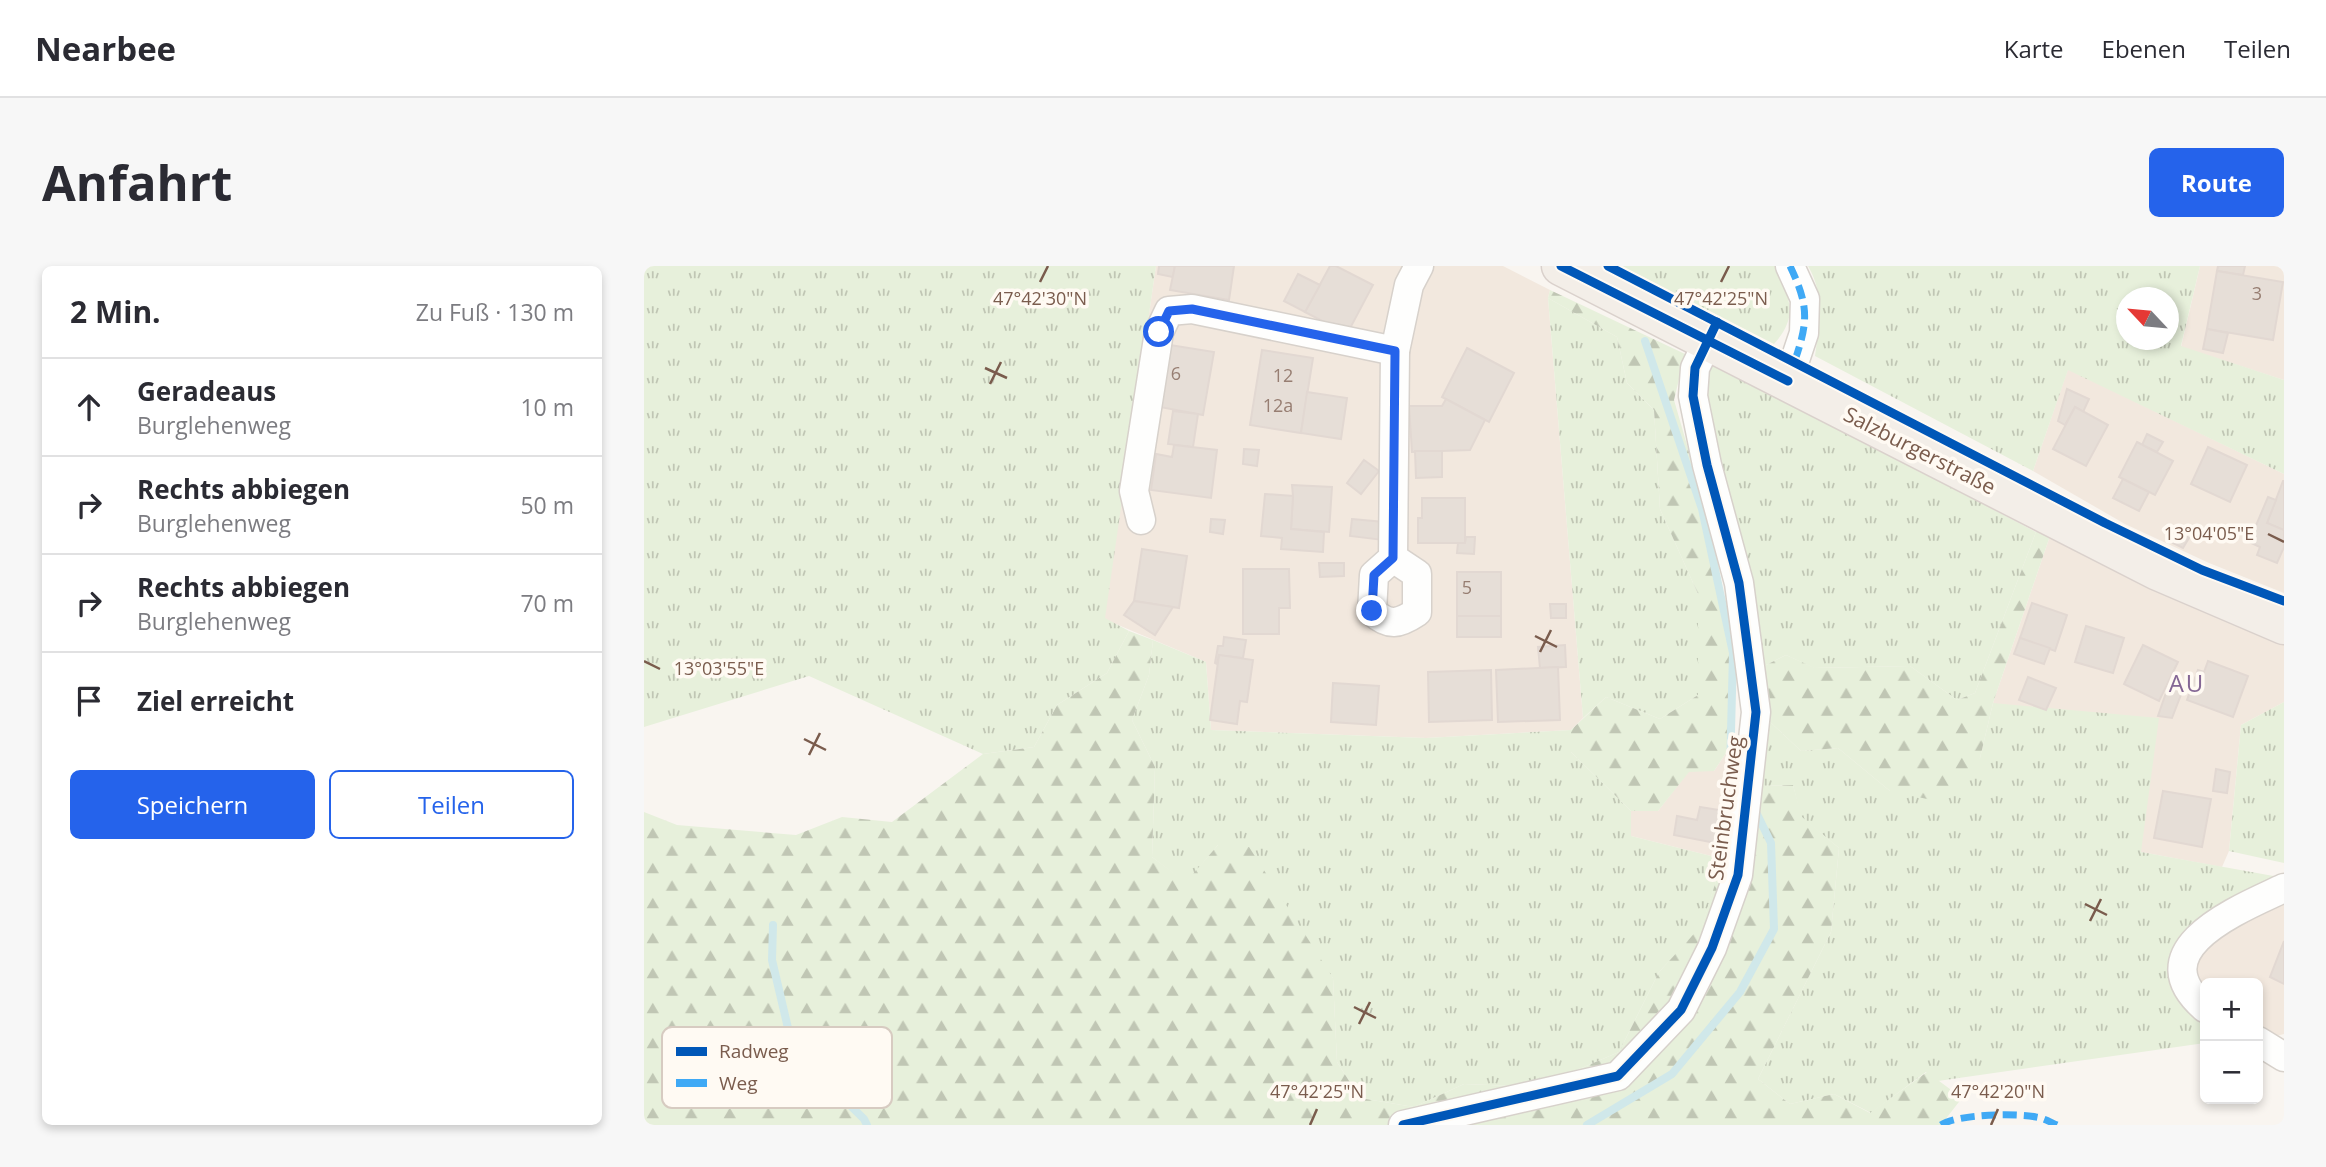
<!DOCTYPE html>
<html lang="de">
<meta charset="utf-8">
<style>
body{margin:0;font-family:"Open Sans",sans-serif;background:#f7f7f7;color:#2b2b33}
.controls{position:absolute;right:21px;bottom:21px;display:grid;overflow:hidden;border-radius:10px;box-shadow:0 4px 10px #0003}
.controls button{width:63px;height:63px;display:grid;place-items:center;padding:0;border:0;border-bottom:2px solid #e1e1e2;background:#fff;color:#2b2b33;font:35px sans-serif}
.compass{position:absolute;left:1472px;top:21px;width:63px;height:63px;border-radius:50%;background:#fff;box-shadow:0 4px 10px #0003;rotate:296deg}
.stop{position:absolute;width:21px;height:21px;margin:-16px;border:5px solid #2563eb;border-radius:50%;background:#fff}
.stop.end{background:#2563eb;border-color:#fff;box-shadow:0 2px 7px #0008}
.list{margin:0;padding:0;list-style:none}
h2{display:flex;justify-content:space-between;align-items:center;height:91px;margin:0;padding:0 28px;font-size:30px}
h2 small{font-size:23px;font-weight:400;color:#7c7c81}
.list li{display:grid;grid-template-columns:46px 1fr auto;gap:21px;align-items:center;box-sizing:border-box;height:98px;padding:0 28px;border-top:2px solid #e1e1e2}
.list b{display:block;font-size:26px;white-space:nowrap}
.list p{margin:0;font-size:23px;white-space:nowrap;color:#7c7c81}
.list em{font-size:23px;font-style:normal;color:#7c7c81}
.actions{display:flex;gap:14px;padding:21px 28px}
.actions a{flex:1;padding:16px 0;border:2px solid #2563eb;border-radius:10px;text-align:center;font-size:24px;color:#2563eb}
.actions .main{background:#2563eb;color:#fff}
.icon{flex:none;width:38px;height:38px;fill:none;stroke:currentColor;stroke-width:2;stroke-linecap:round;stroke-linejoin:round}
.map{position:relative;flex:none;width:1640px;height:859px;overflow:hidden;border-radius:10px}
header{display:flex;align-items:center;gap:42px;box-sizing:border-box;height:98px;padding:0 35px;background:#fff;border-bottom:2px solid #e1e1e2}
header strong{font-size:33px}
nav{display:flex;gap:38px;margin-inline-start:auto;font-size:24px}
.intro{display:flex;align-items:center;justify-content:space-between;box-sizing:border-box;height:168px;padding:0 42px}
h1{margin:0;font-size:49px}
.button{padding:18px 32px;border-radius:10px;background:#2563eb;color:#fff;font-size:24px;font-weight:700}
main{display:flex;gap:42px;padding:0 42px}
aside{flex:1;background:#fff;border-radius:10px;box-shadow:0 4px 10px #0003}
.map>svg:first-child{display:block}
</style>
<header>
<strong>Nearbee</strong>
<nav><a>Karte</a><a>Ebenen</a><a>Teilen</a></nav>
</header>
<div class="intro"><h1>Anfahrt</h1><a class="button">Route</a></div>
<main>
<aside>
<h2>2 Min.<small>Zu Fuß · 130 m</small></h2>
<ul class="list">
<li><svg class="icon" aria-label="ahead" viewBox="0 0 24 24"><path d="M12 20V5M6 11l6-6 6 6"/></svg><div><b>Geradeaus</b><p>Burglehenweg</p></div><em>10 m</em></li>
<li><svg class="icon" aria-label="right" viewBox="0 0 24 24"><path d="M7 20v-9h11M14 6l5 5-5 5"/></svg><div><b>Rechts abbiegen</b><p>Burglehenweg</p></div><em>50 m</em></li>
<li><svg class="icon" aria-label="right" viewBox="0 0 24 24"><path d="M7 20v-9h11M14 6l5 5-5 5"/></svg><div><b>Rechts abbiegen</b><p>Burglehenweg</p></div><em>70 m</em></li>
<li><svg class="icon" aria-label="arrive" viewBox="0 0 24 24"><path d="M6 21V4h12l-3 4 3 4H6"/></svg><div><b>Ziel erreicht</b></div></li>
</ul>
<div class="actions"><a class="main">Speichern</a><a>Teilen</a></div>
</aside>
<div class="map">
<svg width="1640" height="859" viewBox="0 0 1640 859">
<defs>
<pattern id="grass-tufts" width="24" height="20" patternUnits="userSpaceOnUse" patternTransform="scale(1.75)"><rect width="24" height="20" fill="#e7f0db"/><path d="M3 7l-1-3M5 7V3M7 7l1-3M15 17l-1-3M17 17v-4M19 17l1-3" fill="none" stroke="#c0c6b4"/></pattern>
<pattern id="forest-firs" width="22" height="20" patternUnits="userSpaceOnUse" patternTransform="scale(1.75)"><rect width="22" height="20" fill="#e7f0db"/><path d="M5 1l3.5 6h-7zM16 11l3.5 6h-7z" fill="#c0c6b4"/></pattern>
</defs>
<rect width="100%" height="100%" fill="#f9f5f0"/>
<g fill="#f2e8de">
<path d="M 512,0 L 859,0 L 906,24 L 904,32 L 939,452 L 927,464 L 782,472 L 567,464 L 562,396 L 460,353 Z"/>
<path d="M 1556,0 L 1640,0 L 1640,114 L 1537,81 Z"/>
<path d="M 1424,103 L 1640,208 L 1640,327 L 1565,297 L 1481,258 L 1389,205 Z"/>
<path d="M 1407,267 L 1640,375 L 1640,436 L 1597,459 L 1585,585 L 1578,601 L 1497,586 L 1349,437 Z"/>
<path d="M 1090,475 L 1090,575 L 1079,593 L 987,570 L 987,545 L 1014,545 L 1045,505 L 1070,505 Z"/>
<path d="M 1640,631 L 1640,768 L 1632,770 L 1614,760 L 1614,717 L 1561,717 L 1561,727 L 1546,699 L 1554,682 Z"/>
</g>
<g fill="url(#grass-tufts)" fill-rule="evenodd">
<path d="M 0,0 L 512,0 L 461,352 L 485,365 L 463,407 L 413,439 L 390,481 L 339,488 L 165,410 L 0,461 Z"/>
<path d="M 978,0 L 1131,0 C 1145,32 1156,49 1130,78 Z"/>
<path d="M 1164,0 L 1556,0 L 1537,80 L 1640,114 L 1640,208 L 1424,104 L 1389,205 L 1171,90 C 1175,59 1181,28 1164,0 ZM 1482,32 L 1524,32 L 1524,74 L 1482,74 Z"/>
<path d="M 904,32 L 973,71 L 983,117 L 1010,144 L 1016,243 L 1054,328 L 1054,429 L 1016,453 L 962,431 L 939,452 Z"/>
<path d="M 1066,94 L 1392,266 L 1331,427 L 1313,434 L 1266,400 L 1170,402 L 1142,389 L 1116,402 L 1056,137 Z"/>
<path d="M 509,374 L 562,396 L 567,464 L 782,472 L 927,464 L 927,486 L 987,545 L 987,570 L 1079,593 L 1058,660 L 1015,706 L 975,786 L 893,821 L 820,818 L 770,841 L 716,832 L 693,796 L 689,712 L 574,579 L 542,617 L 508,591 L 511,501 L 488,454 L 505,409 Z"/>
<path d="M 1640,436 L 1640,597 L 1585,585 L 1597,459 Z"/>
<path d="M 1349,437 L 1515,452 L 1497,586 L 1635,611 L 1539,667 L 1529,691 L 1561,754 L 1561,777 L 1294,815 L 1282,806 L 1227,847 L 1190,828 L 1146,838 L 1114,813 L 1187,666 L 1195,582 L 1157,551 L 1149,519 L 1115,520 L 1123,453 L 1157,485 L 1194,482 L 1246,525 L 1336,492 Z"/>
</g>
<g fill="url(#forest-firs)">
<path d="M 906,24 L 1041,88 L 1030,134 L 1069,269 L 1090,389 L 1090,475 L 1070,505 L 1045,506 L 1014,545 L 987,545 L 927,486 L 927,464 L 962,431 L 1016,453 L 1054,429 L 1054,328 L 1016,243 L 1010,144 L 983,117 L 973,71 L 904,32 Z"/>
<path d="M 1392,266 L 1407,267 L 1349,437 L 1336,492 L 1297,536 L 1246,525 L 1194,482 L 1157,485 L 1123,453 L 1116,402 L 1142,389 L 1171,402 L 1266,400 L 1313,434 L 1331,427 Z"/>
<path d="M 485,365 L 509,374 L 505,409 L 488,454 L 511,501 L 508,591 L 542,616 L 574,579 L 605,581 L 689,712 L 693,796 L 716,832 L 770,841 L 820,818 L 893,821 L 975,786 L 1015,706 L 1058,659 L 1079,593 L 1115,520 L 1149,519 L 1158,551 L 1195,582 L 1187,666 L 1114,813 L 1146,838 L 1190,828 L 1226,847 L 1283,806 L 1318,832 L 1297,859 L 0,859 L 0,546 L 33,559 L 152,569 L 198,551 L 248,556 L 339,488 L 390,481 L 413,439 L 463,407 Z"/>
</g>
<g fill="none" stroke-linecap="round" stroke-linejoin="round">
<g stroke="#d0e8ea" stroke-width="8">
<path d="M 1001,75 L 1058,243 L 1089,387 L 1086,505"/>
<path d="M 129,659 L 128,694 L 144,762 L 169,803 L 220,853 L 223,859"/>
<path d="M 943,859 L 1028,808 L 1096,726 L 1130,663 L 1127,577 L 1112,546"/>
</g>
</g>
<g fill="#e6ded7" stroke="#e2d8d2" stroke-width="2">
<path d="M 515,0 L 531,0 L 529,11 L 514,8 Z"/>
<path d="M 531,0 L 590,0 L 585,34 L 526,24 Z"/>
<path d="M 686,0 L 692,0 L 729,19 L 703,68 L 661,46 Z"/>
<path d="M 1574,0 L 1601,0 L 1599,9 L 1573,5 Z"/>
<path d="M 1573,5 L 1639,16 L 1629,74 L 1563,63 Z"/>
<path d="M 654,8 L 676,19 L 661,46 L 640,35 Z"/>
<path d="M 1563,63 L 1584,67 L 1579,87 L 1559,83 Z"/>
<path d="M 526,79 L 570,86 L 559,149 L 516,141 Z"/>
<path d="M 823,82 L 870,107 L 845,156 L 798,131 Z"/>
<path d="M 618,84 L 669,92 L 657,167 L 606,159 Z"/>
<path d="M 1423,123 L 1445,133 L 1439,146 L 1431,141 L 1421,159 L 1414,155 Z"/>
<path d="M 663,126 L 703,132 L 697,173 L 657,167 Z"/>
<path d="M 802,133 L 841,154 L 826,184 L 768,186 L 765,140 L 798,140 Z"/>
<path d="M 1431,141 L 1464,159 L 1442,200 L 1409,183 Z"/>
<path d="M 529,145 L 554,148 L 549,181 L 524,178 Z"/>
<path d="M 1503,168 L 1519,176 L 1513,186 L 1498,179 Z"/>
<path d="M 1493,176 L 1529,195 L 1511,229 L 1475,211 Z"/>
<path d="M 530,179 L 573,184 L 567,232 L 507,224 L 512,188 L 528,191 Z"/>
<path d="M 1564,181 L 1603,199 L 1586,236 L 1547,218 Z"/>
<path d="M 600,183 L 615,184 L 613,200 L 599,198 Z"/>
<path d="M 771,185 L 798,185 L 798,211 L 772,212 Z"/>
<path d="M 720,194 L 735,205 L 717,228 L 703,217 Z"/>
<path d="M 1479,213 L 1505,226 L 1495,245 L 1469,232 Z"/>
<path d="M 1639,215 L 1640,215 L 1640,264 L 1623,257 Z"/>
<path d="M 648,219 L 688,221 L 685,266 L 647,263 L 649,230 Z"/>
<path d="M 621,228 L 649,230 L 647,263 L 680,266 L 679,286 L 637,283 L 638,272 L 617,270 Z"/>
<path d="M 1624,231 L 1632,234 L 1623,257 L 1640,264 L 1640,281 L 1633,297 L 1613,289 L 1616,281 L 1605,276 Z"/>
<path d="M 778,232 L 821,232 L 821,277 L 774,277 L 774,252 L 778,252 Z"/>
<path d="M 567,253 L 581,254 L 579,268 L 566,266 Z"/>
<path d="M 708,253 L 740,256 L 739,274 L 706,270 Z"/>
<path d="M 1531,265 L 1545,272 L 1539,282 L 1525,275 Z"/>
<path d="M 822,271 L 831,271 L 830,288 L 813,287 L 814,277 L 821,277 Z"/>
<path d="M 498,283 L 543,290 L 535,342 L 490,335 Z"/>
<path d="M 675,297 L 700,297 L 700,310 L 676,311 Z"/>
<path d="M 599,303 L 645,303 L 646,342 L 635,342 L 635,368 L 599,368 Z"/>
<rect x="813" y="306" width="44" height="44"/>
<path d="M 490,335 L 529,341 L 511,369 L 480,349 Z"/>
<path d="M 1388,337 L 1423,349 L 1411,385 L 1376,372 Z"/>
<path d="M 906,338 L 922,338 L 922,352 L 907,352 Z"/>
<rect x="813" y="350" width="44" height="21"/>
<path d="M 1442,360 L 1480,372 L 1469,407 L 1431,396 Z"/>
<path d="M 580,371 L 602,374 L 599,392 L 575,389 L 573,398 L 571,397 L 574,380 L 579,380 Z"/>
<path d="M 1376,372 L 1406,382 L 1400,398 L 1370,388 Z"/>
<path d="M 921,379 L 922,401 L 896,402 L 894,381 Z"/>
<path d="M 1499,379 L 1534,396 L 1515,435 L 1480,418 Z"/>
<path d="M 575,389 L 609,394 L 603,436 L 596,435 L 593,458 L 566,454 Z"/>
<path d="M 1564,395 L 1604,410 L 1589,451 L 1543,434 L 1554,404 L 1560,406 Z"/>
<path d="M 914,401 L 916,454 L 854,456 L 852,404 Z"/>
<path d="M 847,404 L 848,454 L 785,456 L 784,406 Z"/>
<path d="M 1384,411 L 1412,422 L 1402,444 L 1375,434 Z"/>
<path d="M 689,417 L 735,420 L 732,459 L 687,456 Z"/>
<path d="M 1524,421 L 1538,426 L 1528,452 L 1514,450 Z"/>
<path d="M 1572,503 L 1586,506 L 1583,527 L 1569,525 Z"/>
<path d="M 1519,525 L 1567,533 L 1558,581 L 1510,572 Z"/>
<path d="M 1056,541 L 1088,546 L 1082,579 L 1030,569 L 1033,550 L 1053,554 Z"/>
<path d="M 1640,675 L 1640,718 L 1626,711 Z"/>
</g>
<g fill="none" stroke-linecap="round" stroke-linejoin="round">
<g stroke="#d7d1cb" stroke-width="31">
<g id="minor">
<path d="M 1144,115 L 1160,67 L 1161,33 L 1146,0"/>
<path d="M 497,254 L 490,225 L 515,66 L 525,45 L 548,43 L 751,85"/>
<path d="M 749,292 L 773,308 L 773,346 C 755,358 745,361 728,345 L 730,309 L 749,292 L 751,85 L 765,19 L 775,0"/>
<path d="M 1561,742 C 1493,683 1596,643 1640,622"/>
<path d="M 1614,775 L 1640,791"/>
<path d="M 759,859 L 974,810 L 1037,744 L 1068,682 L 1094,609 L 1112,446 L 1095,317 L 1063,199 L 1049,130 L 1051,102 L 1064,75"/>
</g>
</g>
<g stroke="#dad1cc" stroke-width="41">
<path id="primary" d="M 917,0 L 1514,305 L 1640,359"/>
</g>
<use href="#minor" stroke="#fefefd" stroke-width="28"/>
<use href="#primary" stroke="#f3eee8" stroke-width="38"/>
<g stroke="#3fa9f5" stroke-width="7" stroke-dasharray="14 7" stroke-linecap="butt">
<path d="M 1146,0 C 1166,42 1164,57 1149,100"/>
<path d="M 1297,859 C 1314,848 1371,847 1392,851 C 1399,852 1406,856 1413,859"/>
</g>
<g stroke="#fffaf3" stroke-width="13">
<g id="cycleway">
<path d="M 917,0 L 1144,115"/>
<path d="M 964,0 L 1461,257 L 1558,304 L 1640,335"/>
<path d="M 759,859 L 974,810 L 1037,744 L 1068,682 L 1094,609 L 1112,446 L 1095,317 L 1063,199 L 1049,130 L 1051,102 L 1073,56"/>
</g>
</g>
<use href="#cycleway" stroke="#0057b8" stroke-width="9"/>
</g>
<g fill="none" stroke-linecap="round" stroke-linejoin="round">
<path stroke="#2563eb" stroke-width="9" d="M 515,66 L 525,45 L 548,43 L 751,85 L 749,292 L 730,309 L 728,345"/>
</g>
<path fill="none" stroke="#7a5c4d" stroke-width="2.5" d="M 396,16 L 404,0M 1077,16 L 1085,0M 341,102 L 363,112M 346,118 L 357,96M 1624,268 L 1640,276M 891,370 L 913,381M 896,386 L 907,364M 0,395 L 16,403M 160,473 L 182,484M 165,489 L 176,467M 1441,638 L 1463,649M 1446,655 L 1457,633M 710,741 L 732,752M 715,758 L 726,736M 666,859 L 673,843M 1347,859 L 1354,843"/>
<g text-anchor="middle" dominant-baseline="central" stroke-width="7" stroke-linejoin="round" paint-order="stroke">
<g font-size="18" fill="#977e72">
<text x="1613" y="27">3</text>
<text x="532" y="107">6</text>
<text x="639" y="109">12</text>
<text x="634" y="139">12a</text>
<text x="823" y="321">5</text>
</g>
<g font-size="21" fill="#7a5c4d" stroke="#fffaf3">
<text transform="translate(1276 184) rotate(27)">Salzburgerstraße</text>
<text transform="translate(1081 542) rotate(-82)">Steinbruchweg</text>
</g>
<g font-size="24" letter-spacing="2" fill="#846695" stroke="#fffaf3">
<text x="1543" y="416">AU</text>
</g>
</g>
<rect x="18" y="761" width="230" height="81" rx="10" fill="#fffaf3" stroke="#d7cbc1" stroke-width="2"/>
<rect x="32" y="781" width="31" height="9" fill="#0057b8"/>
<rect x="32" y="813" width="31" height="8" fill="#3fa9f5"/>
<g font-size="19" fill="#7a5c4d">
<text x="75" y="792">Radweg</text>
<text x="75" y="824">Weg</text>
</g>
<g font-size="18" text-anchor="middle" fill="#7a5c4d" stroke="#fffaf3" stroke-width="7" stroke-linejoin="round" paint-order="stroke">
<text x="396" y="39">47°42'30"N</text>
<text x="1077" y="39">47°42'25"N</text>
<text x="1565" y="274">13°04'05"E</text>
<text x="75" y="409">13°03'55"E</text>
<text x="673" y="832">47°42'25"N</text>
<text x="1354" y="832">47°42'20"N</text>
</g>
</svg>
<div class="controls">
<button>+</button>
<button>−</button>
</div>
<svg class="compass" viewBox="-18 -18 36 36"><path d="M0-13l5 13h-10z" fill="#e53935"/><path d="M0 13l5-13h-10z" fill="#7c7c81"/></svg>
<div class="stop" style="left:515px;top:66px"></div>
<div class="stop end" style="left:728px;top:345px"></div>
</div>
</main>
